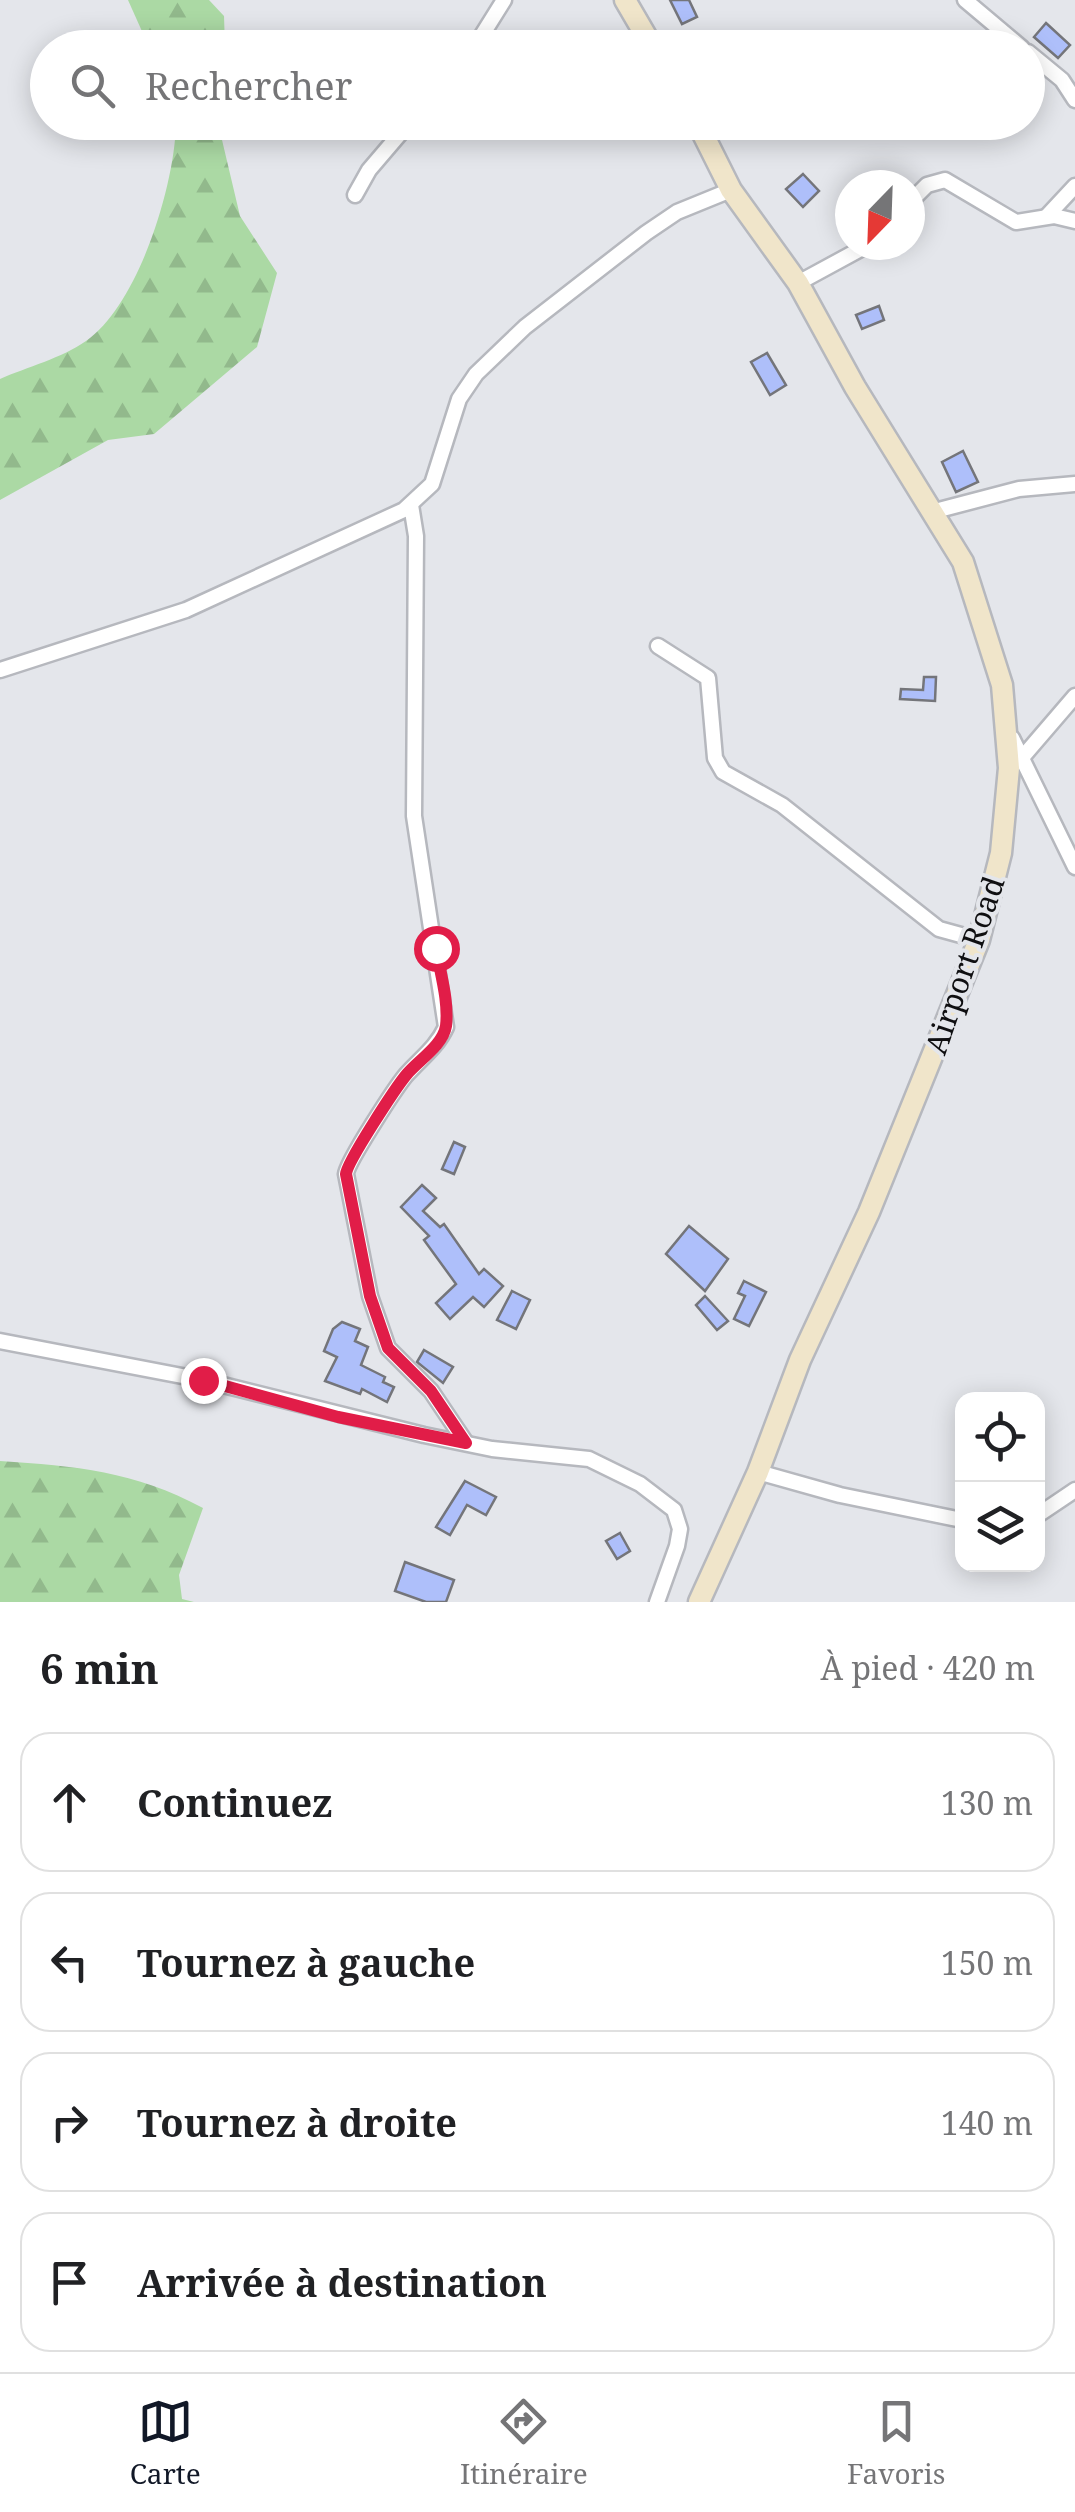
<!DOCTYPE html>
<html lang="fr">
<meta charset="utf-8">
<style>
body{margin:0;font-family:"Noto Serif",serif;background:#f6f6f6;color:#202124}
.controls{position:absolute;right:30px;bottom:30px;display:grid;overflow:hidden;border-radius:20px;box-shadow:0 5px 25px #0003}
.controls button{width:90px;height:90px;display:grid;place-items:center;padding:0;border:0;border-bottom:2px solid #e0e0e0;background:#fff;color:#202124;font:50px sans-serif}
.compass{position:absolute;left:835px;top:170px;width:90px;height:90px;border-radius:50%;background:#fff;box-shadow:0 5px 25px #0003;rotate:203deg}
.stop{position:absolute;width:30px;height:30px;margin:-22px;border:8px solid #e11d48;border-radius:50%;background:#fff}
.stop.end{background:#e11d48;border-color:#fff;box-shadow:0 2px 10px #0008}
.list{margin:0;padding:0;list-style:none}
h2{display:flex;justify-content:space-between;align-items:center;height:130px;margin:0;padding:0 40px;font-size:42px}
h2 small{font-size:32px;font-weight:400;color:#757577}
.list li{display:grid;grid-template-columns:65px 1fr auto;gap:30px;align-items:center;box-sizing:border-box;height:140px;margin:0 20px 20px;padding:0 20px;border:2px solid #e0e0e0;border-radius:30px}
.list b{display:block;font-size:38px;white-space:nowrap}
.list em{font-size:32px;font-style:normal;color:#757577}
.icon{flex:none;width:55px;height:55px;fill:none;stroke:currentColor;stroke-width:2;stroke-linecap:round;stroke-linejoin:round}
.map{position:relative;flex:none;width:1075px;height:1602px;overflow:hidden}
.search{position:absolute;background:#fff;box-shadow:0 5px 25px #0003;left:30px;right:30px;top:30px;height:110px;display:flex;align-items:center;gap:25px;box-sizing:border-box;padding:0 35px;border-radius:55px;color:#757577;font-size:38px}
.sheet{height:770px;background:#fff}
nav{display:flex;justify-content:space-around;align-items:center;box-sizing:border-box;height:140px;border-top:2px solid #e0e0e0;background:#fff;font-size:28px;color:#757577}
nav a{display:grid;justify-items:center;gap:5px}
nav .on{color:#111827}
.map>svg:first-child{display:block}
</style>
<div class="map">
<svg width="1075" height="1602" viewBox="0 0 1075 1602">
<defs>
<pattern id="forest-firs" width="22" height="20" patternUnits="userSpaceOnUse" patternTransform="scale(2.5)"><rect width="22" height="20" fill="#abd9a4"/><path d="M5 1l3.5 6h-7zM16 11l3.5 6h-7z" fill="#92b98c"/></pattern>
</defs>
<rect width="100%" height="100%" fill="#e4e6eb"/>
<g fill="url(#forest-firs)">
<path d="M 128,0 L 209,0 L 224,16 L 225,47 L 149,47 Z"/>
<path d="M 176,123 L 218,123 L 240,216 L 277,273 L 257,347 L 154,434 L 108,440 L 0,500 L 0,379 C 27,367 62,358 86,341 C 139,304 175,184 176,123 Z"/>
<path d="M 0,1461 C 76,1466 134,1471 203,1508 L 179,1575 L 182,1599 L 194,1602 L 0,1602 Z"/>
</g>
<g fill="#aebffa" stroke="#74757a" stroke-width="2.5">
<path d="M 670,0 L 689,0 L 697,17 L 682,24 Z"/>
<path d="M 1046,23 L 1070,45 L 1058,58 L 1034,37 Z"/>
<path d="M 803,174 L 819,191 L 803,207 L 786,189 Z"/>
<path d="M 879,306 L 884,320 L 862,329 L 856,315 Z"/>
<path d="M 767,353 L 786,385 L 770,395 L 751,362 Z"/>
<path d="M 963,451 L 978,482 L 956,492 L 942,462 Z"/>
<path d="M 924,677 L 936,677 L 935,701 L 900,699 L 901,689 L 923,690 Z"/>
<path d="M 454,1142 L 465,1147 L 454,1174 L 442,1169 Z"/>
<path d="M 422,1185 L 436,1198 L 423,1211 L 440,1227 L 444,1224 L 479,1274 L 484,1269 L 503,1286 L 484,1307 L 473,1297 L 450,1319 L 436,1303 L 456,1284 L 424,1240 L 429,1236 L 401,1207 Z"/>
<path d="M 689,1226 L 728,1259 L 705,1291 L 666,1254 Z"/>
<path d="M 744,1281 L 766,1292 L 749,1326 L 734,1319 L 745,1296 L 738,1293 Z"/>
<path d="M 512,1291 L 530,1300 L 516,1329 L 497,1320 Z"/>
<path d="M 705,1296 L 728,1321 L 717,1330 L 696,1305 Z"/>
<path d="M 342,1322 L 360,1329 L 355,1341 L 368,1347 L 361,1365 L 385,1377 L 383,1382 L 394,1387 L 387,1402 L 362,1389 L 360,1394 L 325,1381 L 337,1357 L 324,1351 L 333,1329 Z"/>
<path d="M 424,1350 L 453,1367 L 443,1383 L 417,1362 Z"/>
<path d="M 465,1481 L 496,1497 L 486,1515 L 467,1505 L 450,1535 L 436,1527 Z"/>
<path d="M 620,1533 L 630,1551 L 617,1559 L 606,1541 Z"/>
<path d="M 405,1562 L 454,1580 L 446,1602 L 426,1602 L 395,1591 Z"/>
</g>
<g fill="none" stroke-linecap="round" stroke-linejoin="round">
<g stroke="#b6b8be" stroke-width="19">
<g id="minor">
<path d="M 965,0 L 1022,48"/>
<path d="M 474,48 L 504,0"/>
<path d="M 1028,52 L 1062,80 L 1075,100"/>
<path d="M 355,195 L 369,170 L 410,122"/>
<path d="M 910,202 L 927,185 L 945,180 L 1016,222 L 1054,216 L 1075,221"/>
<path d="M 1047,216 L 1075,186"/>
<path d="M 798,283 L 868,245"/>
<path d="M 411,505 L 416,536 L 414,816 L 446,1027 C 437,1047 420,1059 406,1075 C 396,1087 347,1162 346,1174 L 370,1296 L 388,1348 L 431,1391 L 466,1443"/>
<path d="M 935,511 L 1019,489 L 1075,484"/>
<path d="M 658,646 L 708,678 L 715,758 L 723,772 L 782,805 L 939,929 L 979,940"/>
<path d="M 0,670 L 186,610 L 404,510 L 432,484 L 459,399 L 476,374 L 525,327 L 646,233 L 677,212 L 731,190"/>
<path d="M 1012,738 L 1075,867"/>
<path d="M 1020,760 L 1075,696"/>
<path d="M 0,1341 L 203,1380 L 424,1435 L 492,1449 L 589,1459 L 640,1484 L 674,1510 L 680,1529 L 677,1546 L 657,1602"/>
<path d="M 758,1472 L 840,1495 L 962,1520"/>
<path d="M 1038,1515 L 1075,1490"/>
</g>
</g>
<g stroke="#b6b8be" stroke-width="25">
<g id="secondary">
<path d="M 625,0 L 653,48"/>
<path d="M 697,122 L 731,190 L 798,283 L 855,387 L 963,562 L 1002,685 L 1009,768 L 1001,853 L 979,940 L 869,1212 L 800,1360 L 758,1472 L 699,1602"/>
</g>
</g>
<use href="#minor" stroke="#fff" stroke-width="14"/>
<use href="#secondary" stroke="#f0e5ca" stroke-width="20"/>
</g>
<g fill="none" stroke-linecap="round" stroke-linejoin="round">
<path stroke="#e11d48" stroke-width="12" d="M 203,1380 L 338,1417 L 466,1443 L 431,1391 L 388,1348 L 370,1296 L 346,1174 C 347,1162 396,1087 407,1074 C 419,1060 443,1045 446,1026 C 449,1001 440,972 436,948"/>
</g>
<g text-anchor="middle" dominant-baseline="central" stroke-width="8" stroke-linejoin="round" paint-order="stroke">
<g font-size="30" fill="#0f0f11" stroke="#e4e6eb">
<text transform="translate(964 965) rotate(-71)">Airport Road</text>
</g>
</g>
</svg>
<div class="controls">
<button><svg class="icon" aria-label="locate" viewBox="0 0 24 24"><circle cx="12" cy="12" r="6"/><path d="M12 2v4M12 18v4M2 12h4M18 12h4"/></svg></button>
<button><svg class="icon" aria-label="layers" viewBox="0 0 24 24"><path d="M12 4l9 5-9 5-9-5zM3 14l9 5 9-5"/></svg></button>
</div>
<svg class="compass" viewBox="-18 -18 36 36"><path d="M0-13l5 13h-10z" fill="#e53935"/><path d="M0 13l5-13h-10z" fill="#757577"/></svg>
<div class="stop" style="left:436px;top:948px"></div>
<div class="stop end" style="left:203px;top:1380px"></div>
<div class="search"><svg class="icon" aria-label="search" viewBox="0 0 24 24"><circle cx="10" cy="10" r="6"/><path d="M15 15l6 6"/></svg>Rechercher</div>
</div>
<section class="sheet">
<h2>6 min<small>À pied · 420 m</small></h2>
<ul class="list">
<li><svg class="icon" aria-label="ahead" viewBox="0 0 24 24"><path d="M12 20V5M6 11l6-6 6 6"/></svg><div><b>Continuez</b></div><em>130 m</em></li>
<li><svg class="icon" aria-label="left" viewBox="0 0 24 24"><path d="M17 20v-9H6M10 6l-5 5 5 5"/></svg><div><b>Tournez à gauche</b></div><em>150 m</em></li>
<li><svg class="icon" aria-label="right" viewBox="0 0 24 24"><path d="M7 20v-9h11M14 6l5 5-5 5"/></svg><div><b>Tournez à droite</b></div><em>140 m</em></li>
<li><svg class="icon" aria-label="arrive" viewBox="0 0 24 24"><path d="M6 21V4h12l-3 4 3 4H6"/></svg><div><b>Arrivée à destination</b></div></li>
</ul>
</section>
<nav>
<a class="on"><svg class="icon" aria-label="map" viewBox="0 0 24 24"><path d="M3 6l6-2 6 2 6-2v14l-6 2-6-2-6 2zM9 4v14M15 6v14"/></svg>Carte</a>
<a><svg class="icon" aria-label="directions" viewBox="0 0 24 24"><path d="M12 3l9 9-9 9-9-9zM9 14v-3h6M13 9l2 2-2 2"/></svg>Itinéraire</a>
<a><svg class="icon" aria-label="saved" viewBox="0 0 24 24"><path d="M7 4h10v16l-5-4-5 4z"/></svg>Favoris</a>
</nav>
